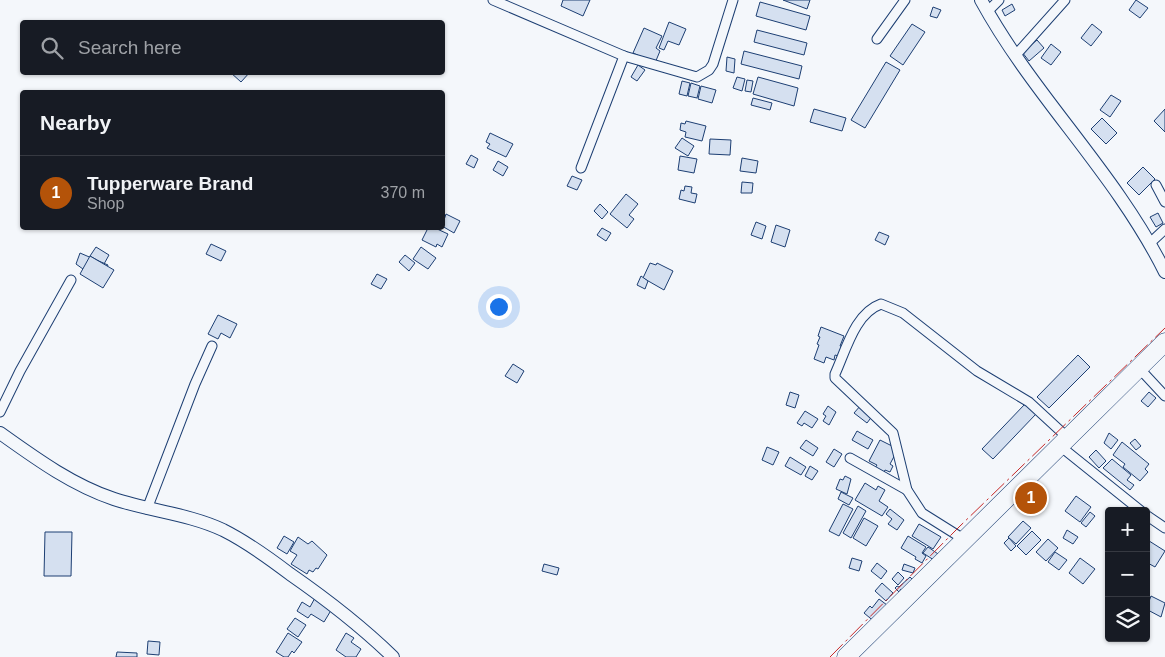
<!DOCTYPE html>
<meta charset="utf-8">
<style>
body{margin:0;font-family:Helvetica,sans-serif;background:#242831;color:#f1f3f6}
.controls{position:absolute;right:15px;bottom:15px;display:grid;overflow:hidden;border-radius:5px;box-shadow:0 1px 4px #0004}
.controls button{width:45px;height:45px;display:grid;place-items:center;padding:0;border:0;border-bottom:1px solid #363941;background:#171b24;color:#f1f3f6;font:25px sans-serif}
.you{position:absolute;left:498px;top:306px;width:18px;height:18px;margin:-12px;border:4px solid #fff;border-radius:50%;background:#1a73e8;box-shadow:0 0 0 8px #1a73e833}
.badge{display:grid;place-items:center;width:32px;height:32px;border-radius:50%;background:#b45309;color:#fff;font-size:16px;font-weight:700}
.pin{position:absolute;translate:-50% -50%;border:2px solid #fff;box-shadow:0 1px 5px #0006}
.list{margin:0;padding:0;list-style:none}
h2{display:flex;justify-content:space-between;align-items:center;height:65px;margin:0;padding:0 20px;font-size:21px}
h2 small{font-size:16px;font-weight:400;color:#9ea1a6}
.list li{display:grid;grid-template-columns:32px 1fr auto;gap:15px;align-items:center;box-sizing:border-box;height:75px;padding:0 20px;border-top:1px solid #363941}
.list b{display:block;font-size:19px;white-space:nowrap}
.list p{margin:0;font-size:16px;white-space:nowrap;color:#9ea1a6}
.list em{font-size:16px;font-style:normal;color:#9ea1a6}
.icon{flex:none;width:28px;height:28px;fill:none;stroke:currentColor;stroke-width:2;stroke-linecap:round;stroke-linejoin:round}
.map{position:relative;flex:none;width:1165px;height:657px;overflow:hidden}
.search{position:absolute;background:#171b24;box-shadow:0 1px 4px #0004;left:20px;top:20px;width:425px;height:55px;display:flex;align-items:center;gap:12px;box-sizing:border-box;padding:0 18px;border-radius:5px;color:#9ea1a6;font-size:19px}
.panel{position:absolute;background:#171b24;box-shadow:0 1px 4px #0004;left:20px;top:90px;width:425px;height:140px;border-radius:5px}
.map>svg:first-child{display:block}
</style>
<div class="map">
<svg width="1165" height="657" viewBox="0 0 1165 657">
<rect width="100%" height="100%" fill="#f4f7fb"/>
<g fill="#d5e0f0" stroke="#1d3f73">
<path d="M 563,0 L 590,0 L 583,16 L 561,6 Z"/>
<path d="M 783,0 L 810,0 L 807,9 Z"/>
<path d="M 1136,0 L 1148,8 L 1140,18 L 1129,10 Z"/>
<path d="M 760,2 L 810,16 L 806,30 L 756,16 Z"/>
<path d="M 1012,4 L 1015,10 L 1005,16 L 1002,10 Z"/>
<path d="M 933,7 L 941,10 L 937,18 L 930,16 Z"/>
<path d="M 669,22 L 686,29 L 679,45 L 668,41 L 664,50 L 659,48 Z"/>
<path d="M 912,24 L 925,32 L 903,65 L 890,56 Z"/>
<path d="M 1092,24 L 1102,32 L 1091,46 L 1081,38 Z"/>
<path d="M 644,28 L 662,36 L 656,48 L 660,51 L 655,63 L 633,53 Z"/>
<path d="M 757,30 L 807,43 L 804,55 L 754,42 Z"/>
<path d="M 1037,40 L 1044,48 L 1029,61 L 1022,52 Z"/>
<path d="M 1051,44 L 1061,52 L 1051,65 L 1041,58 Z"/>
<path d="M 744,51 L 802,66 L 799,79 L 741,64 Z"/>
<path d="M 727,57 L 735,59 L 734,73 L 726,71 Z"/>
<path d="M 886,62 L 900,70 L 865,128 L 851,120 Z"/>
<path d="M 638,65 L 645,70 L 637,81 L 631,77 Z"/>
<path d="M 230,72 L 250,72 L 241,82 Z"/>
<path d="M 737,77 L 745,79 L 742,91 L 733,88 Z"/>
<path d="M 758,77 L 798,88 L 794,106 L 753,94 Z"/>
<path d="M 747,80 L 753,81 L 751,92 L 745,91 Z"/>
<path d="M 682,81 L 690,83 L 687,96 L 679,94 Z"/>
<path d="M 691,83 L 700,86 L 697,98 L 688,96 Z"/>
<path d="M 701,86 L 716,90 L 712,103 L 698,99 Z"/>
<path d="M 1111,95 L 1121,101 L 1110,117 L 1100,110 Z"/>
<path d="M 753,98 L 772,103 L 770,110 L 751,105 Z"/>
<path d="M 814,109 L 846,118 L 842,131 L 810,122 Z"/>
<path d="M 1165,109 L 1165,132 L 1154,121 Z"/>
<path d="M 1102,118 L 1117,133 L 1106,144 L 1091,129 Z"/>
<path d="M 686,121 L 706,126 L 702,141 L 685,137 L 686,132 L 680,130 L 681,123 L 685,124 Z"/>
<path d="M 490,133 L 513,144 L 506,157 L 487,148 L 490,144 L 486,142 Z"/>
<path d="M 682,138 L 694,146 L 688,156 L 675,148 Z"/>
<path d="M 710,139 L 731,140 L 730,155 L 709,154 Z"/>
<path d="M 471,155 L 478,159 L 474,168 L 466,164 Z"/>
<path d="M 680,156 L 697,159 L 694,173 L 678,170 Z"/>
<path d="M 742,158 L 758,161 L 756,173 L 740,171 Z"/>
<path d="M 498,161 L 508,167 L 503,176 L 493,170 Z"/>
<path d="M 1143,167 L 1155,179 L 1139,195 L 1127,183 Z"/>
<path d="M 572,176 L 582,180 L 577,190 L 567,186 Z"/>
<path d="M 742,182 L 753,183 L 752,193 L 741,193 Z"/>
<path d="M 685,186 L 692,187 L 691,193 L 697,194 L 695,203 L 679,199 L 681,190 L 684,191 Z"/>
<path d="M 626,194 L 638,204 L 629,215 L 634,219 L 627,228 L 610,214 Z"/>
<path d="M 600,204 L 608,212 L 602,219 L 594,211 Z"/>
<path d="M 1158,213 L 1163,223 L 1156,227 L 1150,217 Z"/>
<path d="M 446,214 L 460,221 L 454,233 L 442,226 Z"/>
<path d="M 756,222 L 766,226 L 762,239 L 751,235 Z"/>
<path d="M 776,225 L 790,230 L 785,247 L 771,242 Z"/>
<path d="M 428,228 L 435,228 L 448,234 L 442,247 L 437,244 L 436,247 L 422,240 Z"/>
<path d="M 602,228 L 611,233 L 606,241 L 597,235 Z"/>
<path d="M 879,232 L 889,236 L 885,245 L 875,240 Z"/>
<path d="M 211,244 L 226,251 L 221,261 L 206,254 Z"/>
<path d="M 96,247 L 109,255 L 104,264 L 90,256 Z"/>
<path d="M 421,247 L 436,258 L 428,269 L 413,259 Z"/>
<path d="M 80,253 L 108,265 L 101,282 L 76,264 Z"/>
<path d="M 405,255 L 415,263 L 409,271 L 399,262 Z"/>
<path d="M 90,256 L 114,270 L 103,288 L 80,274 Z"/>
<path d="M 650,263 L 656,265 L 657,263 L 673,271 L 664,290 L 643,278 Z"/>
<path d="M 377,274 L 387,279 L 381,289 L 371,284 Z"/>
<path d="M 641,276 L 648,281 L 645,289 L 637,285 Z"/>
<path d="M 218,315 L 237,324 L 230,338 L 221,333 L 218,339 L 208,334 Z"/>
<path d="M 821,327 L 844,336 L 840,346 L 845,348 L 842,357 L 835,355 L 834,360 L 826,357 L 824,363 L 814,359 L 819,345 L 817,344 L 820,337 L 818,336 Z"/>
<path d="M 1078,355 L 1090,367 L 1049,408 L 1037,397 Z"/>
<path d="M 513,364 L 524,371 L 517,383 L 505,376 Z"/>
<path d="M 790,392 L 799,395 L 795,408 L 786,405 Z"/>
<path d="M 1149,392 L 1156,398 L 1148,407 L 1141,401 Z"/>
<path d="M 1025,404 L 1036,414 L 993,459 L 982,449 Z"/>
<path d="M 861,405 L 873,415 L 867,423 L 854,413 Z"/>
<path d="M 828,406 L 836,412 L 829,425 L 823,421 L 826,416 L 823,414 Z"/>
<path d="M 805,411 L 818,419 L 812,428 L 804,423 L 802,426 L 797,423 Z"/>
<path d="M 857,431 L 873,440 L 868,449 L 852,440 Z"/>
<path d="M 1109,433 L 1118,440 L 1111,449 L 1104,443 Z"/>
<path d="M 1135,439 L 1141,446 L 1136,450 L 1130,443 Z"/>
<path d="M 806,440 L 818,448 L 813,456 L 800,448 Z"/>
<path d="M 880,440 L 898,449 L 890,464 L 893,466 L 890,472 L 885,470 L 884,472 L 875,468 L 877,465 L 869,461 Z"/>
<path d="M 1122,442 L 1149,464 L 1145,469 L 1148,472 L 1140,481 L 1123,467 L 1125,464 L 1113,455 Z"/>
<path d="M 767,447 L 779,452 L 773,465 L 762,460 Z"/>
<path d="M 834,449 L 842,454 L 834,467 L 826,462 Z"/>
<path d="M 1096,450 L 1106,461 L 1099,468 L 1089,457 Z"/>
<path d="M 790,457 L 806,467 L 801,475 L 785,466 Z"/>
<path d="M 1112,459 L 1131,475 L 1127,480 L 1134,485 L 1130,490 L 1103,468 Z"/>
<path d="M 810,466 L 818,471 L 812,480 L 805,476 Z"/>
<path d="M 845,476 L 851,479 L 847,494 L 836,489 L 840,479 L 843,480 Z"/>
<path d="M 865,483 L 876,490 L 878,486 L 885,490 L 879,501 L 888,507 L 882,516 L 855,500 Z"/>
<path d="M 841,492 L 853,498 L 849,505 L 838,499 Z"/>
<path d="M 1076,496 L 1091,507 L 1080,522 L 1065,511 Z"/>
<path d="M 843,504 L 853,509 L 839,536 L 829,531 Z"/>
<path d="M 858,506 L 866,511 L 851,538 L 843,533 Z"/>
<path d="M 890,509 L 904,520 L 897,530 L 888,524 L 892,519 L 886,514 Z"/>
<path d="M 1090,512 L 1095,516 L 1086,527 L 1081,523 Z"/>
<path d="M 864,518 L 878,526 L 866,546 L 853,538 Z"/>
<path d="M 1023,521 L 1031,528 L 1016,544 L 1008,537 Z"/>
<path d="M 919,524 L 941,537 L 933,549 L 912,536 Z"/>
<path d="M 1067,530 L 1078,537 L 1073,544 L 1063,538 Z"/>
<path d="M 1032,531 L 1041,540 L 1026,555 L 1017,546 Z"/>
<path d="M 45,532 L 72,532 L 71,576 L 44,576 Z"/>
<path d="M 284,536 L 294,542 L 287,554 L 277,548 Z"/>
<path d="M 908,536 L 926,547 L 922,553 L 926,556 L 922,563 L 915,559 L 916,557 L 901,548 Z"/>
<path d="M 298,537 L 308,544 L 312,541 L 327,555 L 318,569 L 316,568 L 313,572 L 309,570 L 307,574 L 291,564 L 297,555 L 290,551 Z"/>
<path d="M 1009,538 L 1016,546 L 1011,551 L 1004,543 Z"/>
<path d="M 1048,539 L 1058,548 L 1046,561 L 1036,552 Z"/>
<path d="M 1146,539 L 1165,551 L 1155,567 L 1146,562 Z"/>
<path d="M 928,547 L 941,556 L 937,562 L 923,553 Z"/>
<path d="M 1055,552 L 1067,560 L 1059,570 L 1048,562 Z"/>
<path d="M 852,558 L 862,561 L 859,571 L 849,568 Z"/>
<path d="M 1080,558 L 1095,569 L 1083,584 L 1069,573 Z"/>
<path d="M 877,563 L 887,571 L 881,579 L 871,571 Z"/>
<path d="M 544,564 L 559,568 L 557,575 L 542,571 Z"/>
<path d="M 904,564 L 915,568 L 913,573 L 902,570 Z"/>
<path d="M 898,572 L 904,578 L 898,585 L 892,579 Z"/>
<path d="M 910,577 L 916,583 L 904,591 L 901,589 L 899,592 L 895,588 L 897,586 L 899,587 Z"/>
<path d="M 882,583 L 893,593 L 886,601 L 875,591 Z"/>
<path d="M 316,596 L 333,607 L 324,622 L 311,614 L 308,618 L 297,611 L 302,602 L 310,607 Z"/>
<path d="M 1151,596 L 1165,603 L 1161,617 L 1146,609 Z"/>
<path d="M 879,599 L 887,605 L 876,623 L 864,613 L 870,606 L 872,608 Z"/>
<path d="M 295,618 L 306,625 L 298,637 L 287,629 Z"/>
<path d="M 288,633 L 302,642 L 294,653 L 292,651 L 288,657 L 284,657 L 276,652 Z"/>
<path d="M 346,633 L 354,638 L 351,642 L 361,649 L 356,657 L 346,657 L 336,650 Z"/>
<path d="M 148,641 L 160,642 L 159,655 L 147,654 Z"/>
<path d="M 117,652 L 137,653 L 137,657 L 116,657 Z"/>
</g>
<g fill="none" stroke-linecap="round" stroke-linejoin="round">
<g stroke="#1d3f73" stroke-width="11">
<g id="street">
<path d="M 493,0 L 624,56 L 697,77 L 709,70 L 713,64 L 733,0"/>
<path d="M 987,12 L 999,0"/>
<path d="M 877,39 L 905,0"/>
<path d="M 1015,56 L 1065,0"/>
<path d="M 581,168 L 624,56"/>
<path d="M 1156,185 L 1165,202"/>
<path d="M 1150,243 L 1165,229"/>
<path d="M 1138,367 L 1165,396"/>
<path d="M 0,412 L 20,371 L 71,280"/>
<path d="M 1060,446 L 1141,511"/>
<path d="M 850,458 L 907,490"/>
<path d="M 147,509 L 195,384 L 212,346"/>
<path d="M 1146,515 L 1165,528"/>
<path d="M 965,540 L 922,513 L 907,490 L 893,433 L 835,378 L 835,374 C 846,350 855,313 881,304 L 903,313 L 977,371 L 1029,402 L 1068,438"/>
</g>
</g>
<g stroke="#1d3f73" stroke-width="14">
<g id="secondary">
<path d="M 981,0 C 1034,97 1115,172 1165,272"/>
<path d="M 0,433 C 35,458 72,485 114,499 C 150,511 189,514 223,530 C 247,542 269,558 290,574 C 326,599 361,626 393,657"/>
</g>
</g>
<g stroke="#1d3f73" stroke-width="19">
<path id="highway" d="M 846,657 L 1165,342"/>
</g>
<use href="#street" stroke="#f4f7fb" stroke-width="9"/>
<use href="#secondary" stroke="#f4f7fb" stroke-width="12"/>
<use href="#highway" stroke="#f4f7fb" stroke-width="18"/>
<path stroke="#c62828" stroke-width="1" stroke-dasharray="18 4 2.5 4" stroke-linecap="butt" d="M 830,657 L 959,527 L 1165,328"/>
</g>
</svg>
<div class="controls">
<button>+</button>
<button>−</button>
<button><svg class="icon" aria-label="layers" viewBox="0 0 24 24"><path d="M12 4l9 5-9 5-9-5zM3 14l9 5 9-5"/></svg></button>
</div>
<div class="you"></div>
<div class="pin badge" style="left:1031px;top:498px">1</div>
<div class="search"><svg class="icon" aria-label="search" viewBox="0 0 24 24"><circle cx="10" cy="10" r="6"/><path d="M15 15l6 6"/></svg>Search here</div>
<section class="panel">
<h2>Nearby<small></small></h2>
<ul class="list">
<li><span class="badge">1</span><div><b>Tupperware Brand</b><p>Shop</p></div><em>370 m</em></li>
</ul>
</section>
</div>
